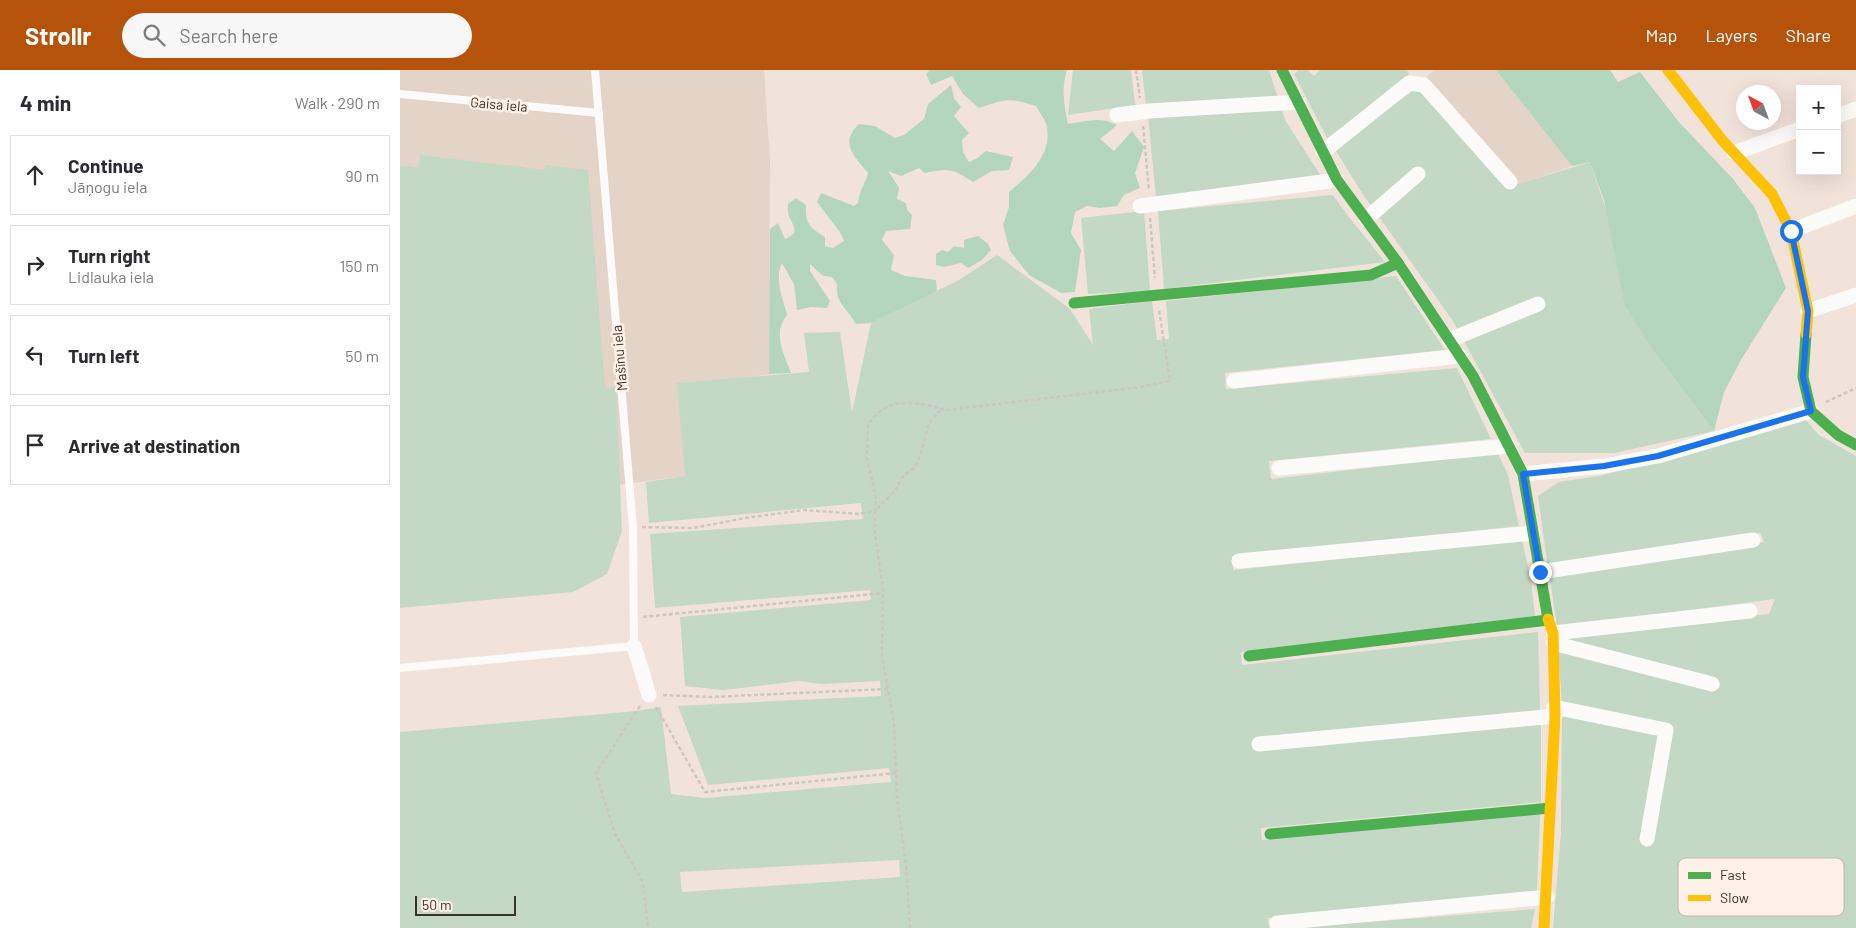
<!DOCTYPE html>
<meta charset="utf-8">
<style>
body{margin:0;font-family:Barlow,sans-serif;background:#f7f7f7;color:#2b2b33}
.controls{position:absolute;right:15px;top:15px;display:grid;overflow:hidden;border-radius:0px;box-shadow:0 5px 20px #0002}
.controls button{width:45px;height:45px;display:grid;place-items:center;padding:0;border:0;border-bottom:1px solid #e1e1e2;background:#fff;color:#2b2b33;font:25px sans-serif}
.compass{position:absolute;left:1336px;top:15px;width:45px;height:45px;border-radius:50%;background:#fff;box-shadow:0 5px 20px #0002;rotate:319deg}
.scale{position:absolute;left:15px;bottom:12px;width:101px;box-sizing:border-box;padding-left:5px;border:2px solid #3c3028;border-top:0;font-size:14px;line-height:18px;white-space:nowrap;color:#3c3028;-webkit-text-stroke:4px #fff1e8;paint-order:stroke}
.stop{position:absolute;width:15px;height:15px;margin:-11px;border:4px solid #1a73e8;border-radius:50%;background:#fff}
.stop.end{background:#1a73e8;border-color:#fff;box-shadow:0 1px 5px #0008}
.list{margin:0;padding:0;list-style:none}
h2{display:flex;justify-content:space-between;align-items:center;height:65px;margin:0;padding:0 20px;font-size:21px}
h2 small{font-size:16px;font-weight:400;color:#7c7c81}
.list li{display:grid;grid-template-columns:32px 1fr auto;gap:15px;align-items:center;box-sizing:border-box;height:80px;margin:0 10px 10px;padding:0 10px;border:1px solid #e1e1e2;border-radius:0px}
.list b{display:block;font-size:19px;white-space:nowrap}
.list p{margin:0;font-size:16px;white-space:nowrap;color:#7c7c81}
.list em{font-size:16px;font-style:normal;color:#7c7c81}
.icon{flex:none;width:28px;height:28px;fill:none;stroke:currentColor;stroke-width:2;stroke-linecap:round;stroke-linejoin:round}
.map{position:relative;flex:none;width:1456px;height:858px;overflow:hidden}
header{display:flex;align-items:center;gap:30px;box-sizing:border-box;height:70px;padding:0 25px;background:#b45309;color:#fff}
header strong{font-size:24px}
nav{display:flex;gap:28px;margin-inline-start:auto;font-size:18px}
.search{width:350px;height:45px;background:#f7f7f7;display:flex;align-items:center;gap:12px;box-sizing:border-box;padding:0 18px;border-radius:28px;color:#7c7c81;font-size:19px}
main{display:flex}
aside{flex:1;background:#fff}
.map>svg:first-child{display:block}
</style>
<header>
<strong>Strollr</strong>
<div class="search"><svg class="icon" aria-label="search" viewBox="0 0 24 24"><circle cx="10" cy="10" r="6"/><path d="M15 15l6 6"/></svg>Search here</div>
<nav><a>Map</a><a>Layers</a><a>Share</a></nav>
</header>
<main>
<aside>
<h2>4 min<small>Walk · 290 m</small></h2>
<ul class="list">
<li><svg class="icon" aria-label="ahead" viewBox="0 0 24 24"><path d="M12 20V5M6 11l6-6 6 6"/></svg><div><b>Continue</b><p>Jāņogu iela</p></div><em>90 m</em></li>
<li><svg class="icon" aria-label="right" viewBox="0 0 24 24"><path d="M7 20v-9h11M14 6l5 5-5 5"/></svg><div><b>Turn right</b><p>Lidlauka iela</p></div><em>150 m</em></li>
<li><svg class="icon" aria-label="left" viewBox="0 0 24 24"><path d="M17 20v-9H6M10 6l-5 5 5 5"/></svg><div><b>Turn left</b></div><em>50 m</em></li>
<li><svg class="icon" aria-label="arrive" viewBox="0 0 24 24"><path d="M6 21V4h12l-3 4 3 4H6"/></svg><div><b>Arrive at destination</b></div></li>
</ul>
</aside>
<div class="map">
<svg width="1456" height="858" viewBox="0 0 1456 858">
<rect width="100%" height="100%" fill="#f2e3da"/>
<g fill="#e4d3c7">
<path d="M 0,0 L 364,0 L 370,90 L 369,304 L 339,309 L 278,313 L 285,406 L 219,415 L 172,418 L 20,86 L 19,97 L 0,95 Z"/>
<path d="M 1034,0 L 1096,0 L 1172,96 L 1117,115 L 1026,7 Z"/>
</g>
<g fill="#c3d8c5" fill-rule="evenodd">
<path d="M 673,0 L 731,0 L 735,35 L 668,45 Z"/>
<path d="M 742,0 L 869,0 L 878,28 L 746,36 Z"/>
<path d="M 898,0 L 908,0 L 914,6 L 920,0 L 1007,0 L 1009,4 L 1002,13 L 927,68 L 894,4 Z"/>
<path d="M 1019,18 L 1109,117 L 1190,92 L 1253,280 L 1314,361 L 1214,383 L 1125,383 L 1053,251 L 964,126 L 934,78 L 1014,20 Z"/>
<path d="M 882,40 L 885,50 L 921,106 L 756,128 L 748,46 Z"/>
<path d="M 20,85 L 145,100 L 145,95 L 188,100 L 205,318 L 216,317 L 222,461 L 207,504 L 173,522 L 0,538 L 0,95 L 18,97 Z"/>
<path d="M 933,125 L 942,138 L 985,192 L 764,219 L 758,141 Z"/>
<path d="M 744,141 L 750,221 L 688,224 L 681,148 Z"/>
<path d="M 597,185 L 670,239 L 693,275 L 689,239 L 752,231 L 757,270 L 769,269 L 766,231 L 996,206 L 1045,280 L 825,303 L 826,319 L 1057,298 L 1091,369 L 869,391 L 871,409 L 1098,383 L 1108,405 L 1119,456 L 832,486 L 833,500 L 1122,470 L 1131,511 L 1135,546 L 841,582 L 842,595 L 1138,562 L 1140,641 L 853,669 L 853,680 L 1141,653 L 1141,732 L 861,758 L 862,770 L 1140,744 L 1137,823 L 868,848 L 869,858 L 0,858 L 0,662 L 236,641 L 261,637 L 271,724 L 305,728 L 491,712 L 489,698 L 308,715 L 278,636 L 481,626 L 480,611 L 421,614 L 398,611 L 324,620 L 285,616 L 280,547 L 471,530 L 470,520 L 255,538 L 250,464 L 463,449 L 461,433 L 249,453 L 246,412 L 285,406 L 277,313 L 409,302 L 404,263 L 440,262 L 452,342 L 471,253 L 559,210 ZM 499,790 L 500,807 L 282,822 L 280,802 Z"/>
<path d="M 1405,349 L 1419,365 L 1456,386 L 1456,858 L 1153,858 L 1161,762 L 1162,641 L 1271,657 L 1162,633 L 1158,579 L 1319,619 L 1320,613 L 1158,570 L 1157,565 L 1369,544 L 1375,529 L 1157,557 L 1150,508 L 1364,472 L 1360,463 L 1148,498 L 1138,426 L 1159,412 L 1199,406 L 1316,375 Z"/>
<path d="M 1135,839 L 1131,858 L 892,858 Z"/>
</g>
<g fill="#b4d6bd">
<path d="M 530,0 L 667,0 C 661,18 664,35 668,54 C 686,51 702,46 717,55 L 700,69 L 714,81 L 732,61 L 744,77 L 735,103 L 740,118 L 724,125 L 717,136 L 700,138 L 687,136 L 675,142 L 671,163 L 681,180 L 675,222 L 661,223 L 629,205 L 610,181 L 603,155 L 609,137 L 609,122 C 628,106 652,86 647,57 C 646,50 639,42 636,36 C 609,27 605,29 579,38 L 563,24 L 552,6 L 531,15 L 526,4 Z"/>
<path d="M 1096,0 L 1210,0 L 1218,12 L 1240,2 L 1279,52 L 1333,109 L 1355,138 L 1386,218 L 1341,290 L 1324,322 L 1314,361 L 1253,280 L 1225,236 L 1204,130 L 1190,92 L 1172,96 Z"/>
<path d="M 551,15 L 554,28 L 561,37 L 554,46 L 569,63 L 562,70 L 563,82 L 569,92 L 576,89 L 586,81 L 613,87 L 609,100 L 592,101 L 573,112 C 552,98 550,98 524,103 L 519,98 L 501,106 L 488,101 L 499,118 L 497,129 L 506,133 L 507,140 L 512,145 L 510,159 L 486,161 L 482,170 L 494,185 L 491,200 L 505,206 L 536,210 L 537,221 L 471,253 L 456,254 C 447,238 435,233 437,214 L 432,207 L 423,206 L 410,194 L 410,201 L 430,231 L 427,238 L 411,237 L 397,240 L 394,214 L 382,193 C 374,208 383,229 387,245 C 372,263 384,284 391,303 L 369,304 L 370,159 L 378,153 L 385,169 C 403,162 390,154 388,142 C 387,139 388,137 388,134 L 396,128 L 406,135 C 405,153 409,157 425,167 L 425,176 L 433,178 L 444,171 L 440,162 L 417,132 L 421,123 L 454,136 L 458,133 C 459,122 465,114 468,103 C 454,86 439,73 459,54 L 475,56 L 495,68 L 504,65 L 524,49 L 528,34 Z"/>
<path d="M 578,166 L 588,174 L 591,180 L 582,190 L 568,198 L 561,193 L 544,197 L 536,195 L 536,184 L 542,180 L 548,182 L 554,176 L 564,178 L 564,170 Z"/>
</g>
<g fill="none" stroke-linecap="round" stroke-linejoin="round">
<g stroke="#ccc7c3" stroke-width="2.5" stroke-dasharray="4 2.5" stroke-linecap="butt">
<path d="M 736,0 L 740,28"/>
<path d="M 743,56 L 749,120"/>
<path d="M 750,148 L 755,208"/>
<path d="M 1426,332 L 1456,318"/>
<path d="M 242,457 L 293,458 L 345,448 L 404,440 L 459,444 L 475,441 L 476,428 L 467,388 L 468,354 C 472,349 477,343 482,340 C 501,327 527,335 547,340 L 741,317 L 770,311 L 759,240"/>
<path d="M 243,547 L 483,523"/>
<path d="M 263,625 L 310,627 L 487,619"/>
<path d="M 240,636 L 196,703 L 215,764 L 243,812 L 248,858"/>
<path d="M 256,637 L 305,722 L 496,703"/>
<path d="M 510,858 L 506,794 L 497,729 L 494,654 L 482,585 L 483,519 L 475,465 L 475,441 L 495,421 L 503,406 L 515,397 L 521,384 L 529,353 L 542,339"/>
</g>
<g stroke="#fdfbf9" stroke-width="8">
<path d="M 0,24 L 199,43"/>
<path d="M 0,598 L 234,576 L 233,458 L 195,0"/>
</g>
<g stroke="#fdfbf9" stroke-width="15">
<path d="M 717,45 L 749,41 L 898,32"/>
<path d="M 1437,46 L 1456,39"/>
<path d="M 923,82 L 1009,13 L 1024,15 L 1110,112"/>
<path d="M 1334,83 L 1400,59"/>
<path d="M 740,136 L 937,110"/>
<path d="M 966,149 L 1018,104"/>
<path d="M 1391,161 L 1456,136"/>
<path d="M 1408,241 L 1456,225"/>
<path d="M 1049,270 L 1138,234"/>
<path d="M 834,311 L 1060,286"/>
<path d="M 879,398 L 1109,376"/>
<path d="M 1123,404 L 1204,396 L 1258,386 L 1411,341"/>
<path d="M 839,491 L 1133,463"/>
<path d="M 1140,502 L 1353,470"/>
<path d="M 1153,563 L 1350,541"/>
<path d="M 1153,573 L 1312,614"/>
<path d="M 234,576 L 249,625"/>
<path d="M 1154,637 L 1266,660 L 1247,769"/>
<path d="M 859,674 L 1155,646"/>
<path d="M 877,853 L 1147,827"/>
</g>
<g stroke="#4caf50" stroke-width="11">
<path d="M 882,0 L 937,110 L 998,193 L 1073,306 L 1123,404 L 1148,549"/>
<path d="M 674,233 L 971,205 L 998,193"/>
<path d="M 1406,264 L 1403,307 L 1411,341 L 1438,365 L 1456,375"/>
<path d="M 849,586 L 1148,550"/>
<path d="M 870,764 L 1150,738"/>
</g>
<g stroke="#ffc107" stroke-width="11">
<path d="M 1268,0 L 1322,70 L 1372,124 L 1391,161 L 1408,241 L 1406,264"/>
<path d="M 1144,858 L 1155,646 L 1153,563 L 1148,549"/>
</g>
</g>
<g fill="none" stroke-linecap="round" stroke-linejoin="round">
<path stroke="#1a73e8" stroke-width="6" d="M 1140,502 L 1123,404 L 1204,396 L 1258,386 L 1411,341 L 1403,307 L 1408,241 L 1391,161"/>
</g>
<g text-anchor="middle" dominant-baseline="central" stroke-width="5" stroke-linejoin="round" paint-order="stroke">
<g font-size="14" fill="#3c3028" stroke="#fff1e8">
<text transform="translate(99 34) rotate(5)">Gaisa iela</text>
<text transform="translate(219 288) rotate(-95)">Mašīnu iela</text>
</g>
</g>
<rect x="1278" y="788" width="166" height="58" rx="8" fill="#fff1e8" stroke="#c4b7ae" stroke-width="1"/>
<rect x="1288" y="802" width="23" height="7" fill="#4caf50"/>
<rect x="1288" y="825" width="23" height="6" fill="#ffc107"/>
<g font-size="14" fill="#3c3028">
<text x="1320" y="810">Fast</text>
<text x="1320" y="833">Slow</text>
</g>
</svg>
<div class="controls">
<button>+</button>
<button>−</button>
</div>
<svg class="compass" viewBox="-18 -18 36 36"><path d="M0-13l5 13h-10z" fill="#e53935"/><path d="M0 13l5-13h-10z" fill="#7c7c81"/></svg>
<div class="scale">50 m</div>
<div class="stop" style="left:1391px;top:161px"></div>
<div class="stop end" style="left:1140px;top:502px"></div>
</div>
</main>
